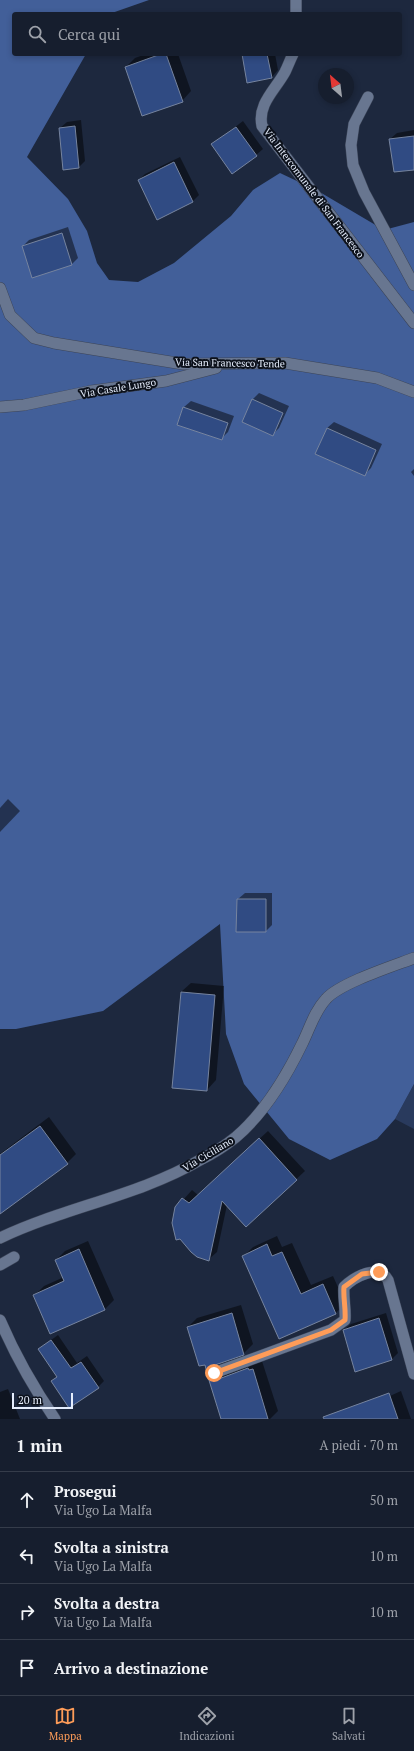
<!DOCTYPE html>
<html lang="it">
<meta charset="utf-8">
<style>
body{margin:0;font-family:"PT Serif",serif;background:#1f2736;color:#f1f3f6}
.compass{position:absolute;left:318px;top:68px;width:36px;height:36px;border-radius:50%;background:#161e2e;box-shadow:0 2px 6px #0003;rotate:332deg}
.scale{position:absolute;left:12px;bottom:10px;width:61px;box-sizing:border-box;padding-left:4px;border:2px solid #e5edfc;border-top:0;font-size:11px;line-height:14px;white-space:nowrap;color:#e5edfc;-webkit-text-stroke:3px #0c111b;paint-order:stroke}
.stop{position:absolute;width:12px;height:12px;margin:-9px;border:3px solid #fe9c58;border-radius:50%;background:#fff}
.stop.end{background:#fe9c58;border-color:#fff;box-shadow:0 1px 4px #0008}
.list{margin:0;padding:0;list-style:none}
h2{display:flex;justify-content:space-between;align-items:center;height:52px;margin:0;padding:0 16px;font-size:17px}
h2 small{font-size:13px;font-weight:400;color:#9ea2aa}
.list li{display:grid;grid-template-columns:26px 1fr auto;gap:12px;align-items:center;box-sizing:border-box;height:56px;padding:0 16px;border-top:1px solid #353c4a}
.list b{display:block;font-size:15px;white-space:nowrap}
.list p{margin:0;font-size:13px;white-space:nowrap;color:#9ea2aa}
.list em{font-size:13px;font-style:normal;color:#9ea2aa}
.icon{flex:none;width:22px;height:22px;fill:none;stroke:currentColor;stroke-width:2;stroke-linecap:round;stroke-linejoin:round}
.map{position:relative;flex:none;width:414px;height:1419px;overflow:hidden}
.search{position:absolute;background:#161e2e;box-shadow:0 2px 6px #0003;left:12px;right:12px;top:12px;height:44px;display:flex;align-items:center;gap:10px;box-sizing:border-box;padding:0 14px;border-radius:4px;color:#9ea2aa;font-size:15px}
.sheet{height:276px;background:#161e2e}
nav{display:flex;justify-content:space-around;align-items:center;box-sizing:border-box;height:56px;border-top:1px solid #353c4a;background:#161e2e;font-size:11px;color:#9ea2aa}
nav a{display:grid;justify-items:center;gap:2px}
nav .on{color:#fe9c58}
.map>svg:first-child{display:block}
</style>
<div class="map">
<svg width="414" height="1419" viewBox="0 0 414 1419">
<rect width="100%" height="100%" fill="#1d283e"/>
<path fill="#293a5d" d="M 414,1084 L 414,1129 L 395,1119 Z"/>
<path fill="#425f99" d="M 0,0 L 149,0 L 109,14 L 14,14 L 14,54 L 86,54 L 27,157 L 68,199 L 87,231 L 97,263 L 109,280 L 138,282 L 174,263 L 231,216 L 253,190 L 280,173 L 318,191 L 384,230 L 414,222 L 414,1084 L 395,1119 L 377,1139 L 330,1160 L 289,1139 L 244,1084 L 226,1034 L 220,924 L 103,1011 L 16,1029 L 0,1029 Z"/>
<g fill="#0007">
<path d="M 146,54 L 178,54 L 191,91 L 182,101 L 126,67 L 135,58 Z"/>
<path d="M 244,54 L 275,54 L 278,70 L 272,77 Z"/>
<path d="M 81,120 L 85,161 L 79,167 L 60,128 L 67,122 Z"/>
<path d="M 243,121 L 263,149 L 256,155 L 213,144 Z"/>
<path d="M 414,130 L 414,169 L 390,139 L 397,133 Z"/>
<path d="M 180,157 L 199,195 L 193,201 L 157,219 L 139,180 L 145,174 Z"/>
<path d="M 68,227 L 78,258 L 72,264 L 32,277 L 23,246 L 29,240 Z"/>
<path d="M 259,393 L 289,406 L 279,428 L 273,434 L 243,421 L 253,399 Z"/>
<path d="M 191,401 L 234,416 L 228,432 L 221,439 L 178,424 L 184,407 Z"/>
<path d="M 334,422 L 382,444 L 371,468 L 364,475 L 316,453 L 327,428 Z"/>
<path d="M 414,469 L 414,476 L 411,472 Z"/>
<path d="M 8,799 L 20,811 L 0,832 L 0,808 Z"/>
<path d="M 245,893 L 272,893 L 272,925 L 266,931 L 238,899 Z"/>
<path d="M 191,983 L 224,986 L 216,1080 L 207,1090 L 174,1087 L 181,992 Z"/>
<path d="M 49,1117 L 76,1154 L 67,1163 L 0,1211 L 0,1154 Z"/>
<path d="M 268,1131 L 305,1171 L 246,1226 L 227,1205 L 217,1252 L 208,1260 L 176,1208 L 192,1190 L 198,1195 Z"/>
<path d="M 277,1236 L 282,1247 L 292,1243 L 311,1285 L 333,1276 L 345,1303 L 336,1313 L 280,1338 L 244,1256 L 253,1247 Z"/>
<path d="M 88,1241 L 114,1300 L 105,1309 L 51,1333 L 35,1295 L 44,1286 L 64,1277 L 56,1260 L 65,1251 Z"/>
<path d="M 241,1305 L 253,1344 L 243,1354 L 215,1364 L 208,1371 L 188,1327 L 197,1318 Z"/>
<path d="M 386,1313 L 398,1353 L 392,1359 L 344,1330 L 351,1324 Z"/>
<path d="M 58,1335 L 77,1363 L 87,1356 L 104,1381 L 98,1387 L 58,1376 L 39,1349 Z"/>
<path d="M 262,1361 L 278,1411 L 270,1419 L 222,1419 L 209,1377 L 218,1368 Z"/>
<path d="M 8,1389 L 20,1419 L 0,1419 L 0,1392 Z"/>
<path d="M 401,1391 L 411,1419 L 352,1419 L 361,1409 Z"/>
</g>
<g fill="#304b83" stroke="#76849f">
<path d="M 161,54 L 166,54 L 183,102 L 142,116 L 125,67 Z"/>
<path d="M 242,54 L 267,54 L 272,78 L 247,83 Z"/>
<path d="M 75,126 L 79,168 L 63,170 L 59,128 Z"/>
<path d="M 236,127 L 257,156 L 232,174 L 211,144 Z"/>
<path d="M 414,136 L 414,170 L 394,172 L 389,139 Z"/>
<path d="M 174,162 L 193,202 L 157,220 L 138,180 Z"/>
<path d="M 62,233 L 72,265 L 32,278 L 22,246 Z"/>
<path d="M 252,399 L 283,413 L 273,436 L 242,422 Z"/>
<path d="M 183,407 L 228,423 L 222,440 L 177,425 Z"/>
<path d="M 327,428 L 376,450 L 365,476 L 315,454 Z"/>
<path d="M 237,899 L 266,899 L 266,932 L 236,932 Z"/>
<path d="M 181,992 L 215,995 L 207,1091 L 172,1088 Z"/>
<path d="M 40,1126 L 68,1164 L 0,1214 L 0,1155 Z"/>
<path d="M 259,1138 L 297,1180 L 246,1227 L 222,1201 L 209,1261 L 197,1257 L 191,1252 L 180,1239 L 176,1240 L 172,1223 L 175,1207 L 182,1198 L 189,1203 Z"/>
<path d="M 267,1244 L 272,1256 L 282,1252 L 301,1294 L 323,1284 L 336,1314 L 279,1339 L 242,1256 Z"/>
<path d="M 79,1249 L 105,1310 L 50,1334 L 33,1295 L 64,1281 L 55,1260 Z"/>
<path d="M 232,1313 L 244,1355 L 212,1366 L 208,1369 L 207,1373 L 205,1365 L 199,1366 L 187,1327 Z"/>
<path d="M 379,1318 L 392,1360 L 355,1372 L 343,1330 Z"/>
<path d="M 51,1340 L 71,1368 L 81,1362 L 99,1388 L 69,1408 L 51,1381 L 57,1377 L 38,1349 Z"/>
<path d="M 248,1368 L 249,1370 L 253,1369 L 268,1419 L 221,1419 L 208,1377 L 212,1380 L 216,1380 Z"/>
<path d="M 389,1393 L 398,1419 L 324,1419 L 323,1417 Z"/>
</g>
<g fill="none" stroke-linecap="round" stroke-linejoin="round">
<g stroke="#3c4558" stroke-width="12">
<g id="service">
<path d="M 296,14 L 296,0"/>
<path d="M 293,54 C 290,60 288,66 285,72 C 276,89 257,104 262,126 L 414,323"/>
<path d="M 368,97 L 354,124 L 351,145 L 353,165 L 364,192 L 414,285"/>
</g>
</g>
<g stroke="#3c4558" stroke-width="12">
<g id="minor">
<path d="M 0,288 L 10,315 L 34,338 L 54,343 L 183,364 L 285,363 L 377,378 L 414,392"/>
<path d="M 0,407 L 24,405 L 91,391 L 166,381 L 216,368"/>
<path d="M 0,1238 C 65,1207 138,1196 200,1160 C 212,1154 225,1146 236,1137 C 264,1113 286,1077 302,1044 C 310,1028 314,1012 326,999 C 340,983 393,966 414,958"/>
<path d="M 0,1265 L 14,1257"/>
<path d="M 0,1320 C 15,1355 33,1387 55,1419"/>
<path d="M 214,1373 L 331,1330 L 345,1320 C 346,1309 343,1298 344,1287 C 354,1277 379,1263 388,1280 L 414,1374"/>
</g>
</g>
<use href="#service" stroke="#687690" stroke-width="11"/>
<use href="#minor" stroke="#687690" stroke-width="11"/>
</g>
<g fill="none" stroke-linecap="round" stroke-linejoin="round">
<path stroke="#fe9c58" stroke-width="5" d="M 214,1373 L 331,1330 L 345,1320 C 346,1308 343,1298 344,1287 L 362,1274 L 379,1272"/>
</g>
<g text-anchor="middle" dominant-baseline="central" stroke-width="4" stroke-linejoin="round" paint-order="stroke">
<g font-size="10" fill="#e5edfc" stroke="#0c111b">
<text transform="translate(314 193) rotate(53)">Via Intercomunale di San Francesco</text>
<text transform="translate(230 363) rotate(1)">Via San Francesco Tende</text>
<text transform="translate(118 388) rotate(-9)">Via Casale Lungo</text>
<text transform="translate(208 1154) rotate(-31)">Via Ciciliano</text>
</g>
</g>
</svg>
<svg class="compass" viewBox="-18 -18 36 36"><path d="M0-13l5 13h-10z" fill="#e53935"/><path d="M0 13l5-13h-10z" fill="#9ea2aa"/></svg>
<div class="scale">20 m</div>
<div class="stop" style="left:214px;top:1373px"></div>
<div class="stop end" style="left:379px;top:1272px"></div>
<div class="search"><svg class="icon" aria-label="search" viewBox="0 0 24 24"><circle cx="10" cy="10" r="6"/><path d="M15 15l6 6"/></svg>Cerca qui</div>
</div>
<section class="sheet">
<h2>1 min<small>A piedi · 70 m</small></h2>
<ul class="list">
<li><svg class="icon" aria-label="ahead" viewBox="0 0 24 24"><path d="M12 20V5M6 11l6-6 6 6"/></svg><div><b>Prosegui</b><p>Via Ugo La Malfa</p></div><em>50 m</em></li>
<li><svg class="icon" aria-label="left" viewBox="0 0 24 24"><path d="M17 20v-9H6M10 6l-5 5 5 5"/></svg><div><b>Svolta a sinistra</b><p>Via Ugo La Malfa</p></div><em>10 m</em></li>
<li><svg class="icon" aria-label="right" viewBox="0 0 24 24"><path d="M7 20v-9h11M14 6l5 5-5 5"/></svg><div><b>Svolta a destra</b><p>Via Ugo La Malfa</p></div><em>10 m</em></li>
<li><svg class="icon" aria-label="arrive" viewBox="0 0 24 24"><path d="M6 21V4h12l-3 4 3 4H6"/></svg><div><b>Arrivo a destinazione</b></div></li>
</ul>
</section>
<nav>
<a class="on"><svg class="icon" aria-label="map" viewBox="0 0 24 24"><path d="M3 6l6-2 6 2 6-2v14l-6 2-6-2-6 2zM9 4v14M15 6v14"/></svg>Mappa</a>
<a><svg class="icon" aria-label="directions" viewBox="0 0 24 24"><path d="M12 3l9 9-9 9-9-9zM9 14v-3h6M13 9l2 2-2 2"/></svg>Indicazioni</a>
<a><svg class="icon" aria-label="saved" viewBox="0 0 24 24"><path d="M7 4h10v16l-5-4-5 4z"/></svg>Salvati</a>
</nav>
